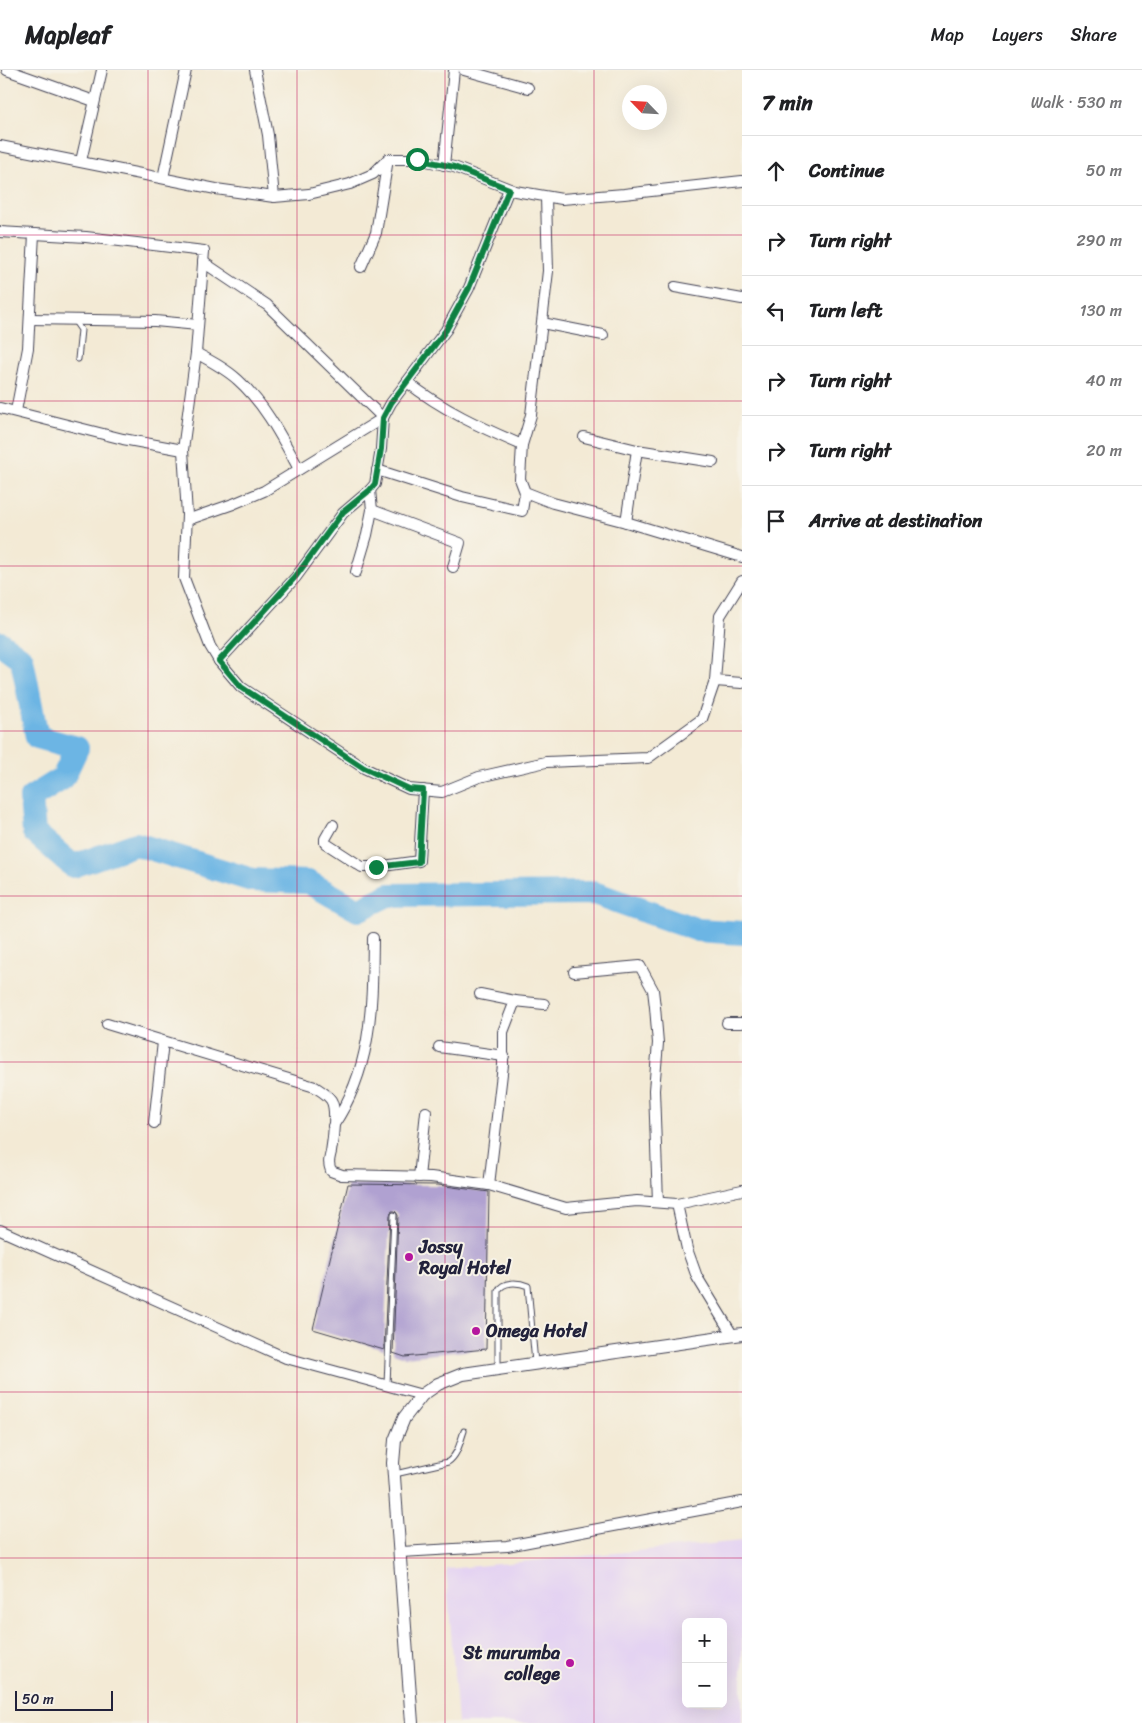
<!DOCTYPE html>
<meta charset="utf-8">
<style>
body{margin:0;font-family:Sriracha,sans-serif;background:#f2f2f2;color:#202124}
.controls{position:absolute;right:15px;bottom:15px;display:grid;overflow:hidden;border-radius:8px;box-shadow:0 5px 20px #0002}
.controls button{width:45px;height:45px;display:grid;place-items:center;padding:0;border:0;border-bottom:1px solid #e0e0e0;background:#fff;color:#202124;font:25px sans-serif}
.compass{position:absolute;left:622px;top:15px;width:45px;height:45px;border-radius:50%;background:#fff;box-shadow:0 5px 20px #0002;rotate:295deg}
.scale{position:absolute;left:15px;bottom:12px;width:98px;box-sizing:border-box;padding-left:5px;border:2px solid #22223b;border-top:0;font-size:14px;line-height:18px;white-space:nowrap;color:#22223b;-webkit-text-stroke:4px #f7f3e8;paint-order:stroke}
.stop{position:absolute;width:15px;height:15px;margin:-11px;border:4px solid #0b8043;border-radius:50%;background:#fff}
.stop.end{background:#0b8043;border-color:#fff;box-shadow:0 1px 5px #0008}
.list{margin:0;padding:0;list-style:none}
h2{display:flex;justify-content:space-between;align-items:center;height:65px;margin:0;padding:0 20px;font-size:21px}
h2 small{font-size:16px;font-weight:400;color:#757577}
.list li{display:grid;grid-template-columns:32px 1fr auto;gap:15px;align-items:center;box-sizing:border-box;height:70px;padding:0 20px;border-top:1px solid #e0e0e0}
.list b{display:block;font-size:19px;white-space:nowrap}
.list em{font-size:16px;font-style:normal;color:#757577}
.icon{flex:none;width:28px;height:28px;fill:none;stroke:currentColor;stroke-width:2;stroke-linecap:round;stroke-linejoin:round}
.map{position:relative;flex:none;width:742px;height:1653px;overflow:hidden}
header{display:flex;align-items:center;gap:30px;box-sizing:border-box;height:70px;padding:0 25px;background:#fff;border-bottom:1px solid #e0e0e0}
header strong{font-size:24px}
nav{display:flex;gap:28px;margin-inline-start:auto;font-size:18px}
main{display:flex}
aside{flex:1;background:#fff}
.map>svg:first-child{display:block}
</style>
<header>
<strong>Mapleaf</strong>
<nav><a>Map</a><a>Layers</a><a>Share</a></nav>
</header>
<main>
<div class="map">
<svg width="742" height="1653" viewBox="0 0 742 1653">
<rect width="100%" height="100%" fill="#f7f3e8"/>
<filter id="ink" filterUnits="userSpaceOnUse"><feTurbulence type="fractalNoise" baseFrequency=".02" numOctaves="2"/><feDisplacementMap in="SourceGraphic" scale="10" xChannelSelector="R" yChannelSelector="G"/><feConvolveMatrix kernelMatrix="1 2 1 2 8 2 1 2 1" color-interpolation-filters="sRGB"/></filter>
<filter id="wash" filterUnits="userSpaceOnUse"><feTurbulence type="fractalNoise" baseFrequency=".0096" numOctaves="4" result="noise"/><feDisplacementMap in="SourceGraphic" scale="20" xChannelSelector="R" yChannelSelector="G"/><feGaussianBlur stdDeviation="1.12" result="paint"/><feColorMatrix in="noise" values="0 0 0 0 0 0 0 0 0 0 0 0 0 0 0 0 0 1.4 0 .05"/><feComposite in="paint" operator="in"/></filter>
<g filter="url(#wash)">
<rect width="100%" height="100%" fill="#f3ead5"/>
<path fill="#e4d3f2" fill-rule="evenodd" d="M 742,1471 L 742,1653 L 458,1653 L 446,1499 ZM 686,1552 L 723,1552 L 723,1634 L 686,1634 Z"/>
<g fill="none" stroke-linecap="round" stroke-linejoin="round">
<path stroke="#6cb5e4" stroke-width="24" d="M 0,573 L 22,589 L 37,667 L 77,678 L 63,708 L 31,728 L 34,762 L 73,796 L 136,774 L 252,810 L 308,812 L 358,840 L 389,825 L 594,823 L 698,860 L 742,863"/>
</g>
<g id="blocks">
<path fill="#b0a1d1" d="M 348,1114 L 438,1115 L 489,1122 L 486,1279 L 405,1287 L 393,1283 L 398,1145 L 395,1141 L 392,1141 L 390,1145 L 384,1280 L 313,1259 Z"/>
</g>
</g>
<g filter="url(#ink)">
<use href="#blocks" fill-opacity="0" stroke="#414052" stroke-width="1"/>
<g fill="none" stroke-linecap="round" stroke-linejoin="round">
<g stroke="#414052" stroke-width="7">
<g id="service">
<path d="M 74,250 L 81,260 L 78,289"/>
<path d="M 498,1299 L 498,1221 C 503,1211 518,1212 528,1216 L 535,1293"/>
<path d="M 387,1315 L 394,1145"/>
<path d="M 395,1404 L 448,1392 C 458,1385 460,1372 464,1361"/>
</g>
</g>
<g stroke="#414052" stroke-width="12">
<g id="minor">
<path d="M 7,0 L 94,31"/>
<path d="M 255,0 L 268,65 L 274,127"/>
<path d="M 464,0 L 528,18"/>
<path d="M 0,76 L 216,119 L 274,127 L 309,124 L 350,114 L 373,104 L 388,89 L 417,89 L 454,97 L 515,121 L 562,129 L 624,124 L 742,111"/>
<path d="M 81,91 L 102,0"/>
<path d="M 444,95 L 454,0"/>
<path d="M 163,108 L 186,0"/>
<path d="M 546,127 L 548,201 L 531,345 L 522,375 L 520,409 L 525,422 L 553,433 L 626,452 L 742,487"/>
<path d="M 0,162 L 86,167 L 204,181 L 196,283 L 183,380 L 187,445 L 184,508 L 210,576 L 219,591 L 241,617 L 364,698 L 409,719 L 442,722 L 479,707 L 546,692 L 648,688 L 702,649 L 715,611 L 720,546 L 742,511"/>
<path d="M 361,197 L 376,163 L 388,89"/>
<path d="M 675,217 L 742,229"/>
<path d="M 30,249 L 155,251 L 198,255"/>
<path d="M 542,253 L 603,265"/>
<path d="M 196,283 C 211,291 226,299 238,310 C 265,334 282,368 299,399"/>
<path d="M 407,312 C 443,340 480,357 522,375"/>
<path d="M 0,338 L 123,369 L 183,380"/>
<path d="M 16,341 L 28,278 L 34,164"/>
<path d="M 584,367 L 637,380 L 713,392"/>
<path d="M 377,400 L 462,427 L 522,441 L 525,422"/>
<path d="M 372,440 L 460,473 L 453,497"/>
<path d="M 187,450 L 233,434 L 264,421 L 383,348 L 267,235 L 203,192"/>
<path d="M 626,452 L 637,380"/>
<path d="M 356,502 L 367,465 L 372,440 L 370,420"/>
<path d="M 219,591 L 296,507 L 343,443 L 370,420 L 375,414 L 381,379 L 383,348 L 391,333 L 446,260 L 469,218 L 509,119"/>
<path d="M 715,611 L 742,613"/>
<path d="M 333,755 L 325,769 L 325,773 L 362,797 L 376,797 L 419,791 L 423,720"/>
<path d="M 574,902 L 640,896 L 653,920 L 655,937 L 658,973 L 654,1020 L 658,1132"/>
<path d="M 480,924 L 515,931 L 503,962 L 503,995 L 489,1115"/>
<path d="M 515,931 L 544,934"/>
<path d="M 727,953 L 742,953"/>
<path d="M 107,954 L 315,1017 C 321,1021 327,1024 331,1030 C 337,1039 333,1070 331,1082 C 329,1090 328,1093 331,1101 L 342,1105 L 431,1107 L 489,1115 L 566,1138 L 637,1131 L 677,1134 L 742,1120"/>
<path d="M 439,977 L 504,986"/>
<path d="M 154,1053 L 163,972"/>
<path d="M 333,1056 C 373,997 372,936 373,868"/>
<path d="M 419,1107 L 426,1042"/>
<path d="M 677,1134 L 687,1179 L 697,1207 L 733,1266"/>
<path d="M 0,1160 L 286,1288 L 422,1325"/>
<path d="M 401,1482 L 507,1476 L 742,1432"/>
</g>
</g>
<g stroke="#414052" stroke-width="14">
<path id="tertiary" d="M 412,1653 L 393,1393 L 395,1370 L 404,1348 L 422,1325 L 438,1314 L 463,1304 L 742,1264"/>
</g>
<use href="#service" stroke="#fff" stroke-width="5"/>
<use href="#minor" stroke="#fff" stroke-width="10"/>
<use href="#tertiary" stroke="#fff" stroke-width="12"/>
</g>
</g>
<g fill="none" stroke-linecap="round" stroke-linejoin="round" filter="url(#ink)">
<path stroke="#0b8043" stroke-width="6" d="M 376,797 L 419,792 L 423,720 L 409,719 L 364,698 L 241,617 L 219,591 L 296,506 L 343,442 L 370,420 L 375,414 L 381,379 L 383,348 L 391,333 L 446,260 L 469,218 L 509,119 L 454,97 L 417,89"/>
</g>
<path fill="none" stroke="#c2185b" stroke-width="1" stroke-opacity="0.55" d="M 148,0 L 148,1653M 297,0 L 297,1653M 445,0 L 445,1653M 594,0 L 594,1653M 0,165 L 742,165M 0,331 L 742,331M 0,496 L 742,496M 0,661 L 742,661M 0,826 L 742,826M 0,992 L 742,992M 0,1157 L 742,1157M 0,1322 L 742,1322M 0,1488 L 742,1488"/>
<g fill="#b5179e" stroke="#f7f3e8" stroke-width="2">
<circle cx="409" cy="1187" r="5"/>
<circle cx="476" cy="1261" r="5"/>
<circle cx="570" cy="1593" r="5"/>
</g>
<g text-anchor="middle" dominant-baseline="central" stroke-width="4" stroke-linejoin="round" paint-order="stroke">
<g font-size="18" font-weight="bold" fill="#22223b" stroke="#f7f3e8" text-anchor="start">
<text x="419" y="1177">Jossy<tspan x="419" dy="21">Royal Hotel</tspan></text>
<text x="486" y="1261">Omega Hotel</text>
<text x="560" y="1583" text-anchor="end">St murumba<tspan x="560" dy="21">college</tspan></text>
</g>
</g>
</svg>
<div class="controls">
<button>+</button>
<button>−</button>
</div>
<svg class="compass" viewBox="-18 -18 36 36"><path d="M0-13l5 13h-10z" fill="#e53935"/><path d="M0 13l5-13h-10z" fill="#757577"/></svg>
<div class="scale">50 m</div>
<div class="stop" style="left:417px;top:89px"></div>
<div class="stop end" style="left:376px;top:797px"></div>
</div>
<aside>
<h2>7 min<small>Walk · 530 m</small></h2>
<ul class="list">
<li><svg class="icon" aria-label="ahead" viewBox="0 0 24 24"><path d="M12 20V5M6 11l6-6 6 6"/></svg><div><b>Continue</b></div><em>50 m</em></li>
<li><svg class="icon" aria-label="right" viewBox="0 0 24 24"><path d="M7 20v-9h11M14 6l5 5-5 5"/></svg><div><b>Turn right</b></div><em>290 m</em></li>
<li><svg class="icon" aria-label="left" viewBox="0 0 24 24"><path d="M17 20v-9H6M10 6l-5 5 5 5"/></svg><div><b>Turn left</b></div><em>130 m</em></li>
<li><svg class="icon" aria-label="right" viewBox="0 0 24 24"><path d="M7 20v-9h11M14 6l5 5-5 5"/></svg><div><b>Turn right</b></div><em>40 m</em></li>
<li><svg class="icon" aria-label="right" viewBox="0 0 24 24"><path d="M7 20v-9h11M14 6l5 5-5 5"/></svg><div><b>Turn right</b></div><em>20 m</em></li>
<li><svg class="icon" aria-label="arrive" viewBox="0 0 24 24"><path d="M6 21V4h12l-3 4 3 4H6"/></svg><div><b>Arrive at destination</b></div></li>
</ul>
</aside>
</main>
